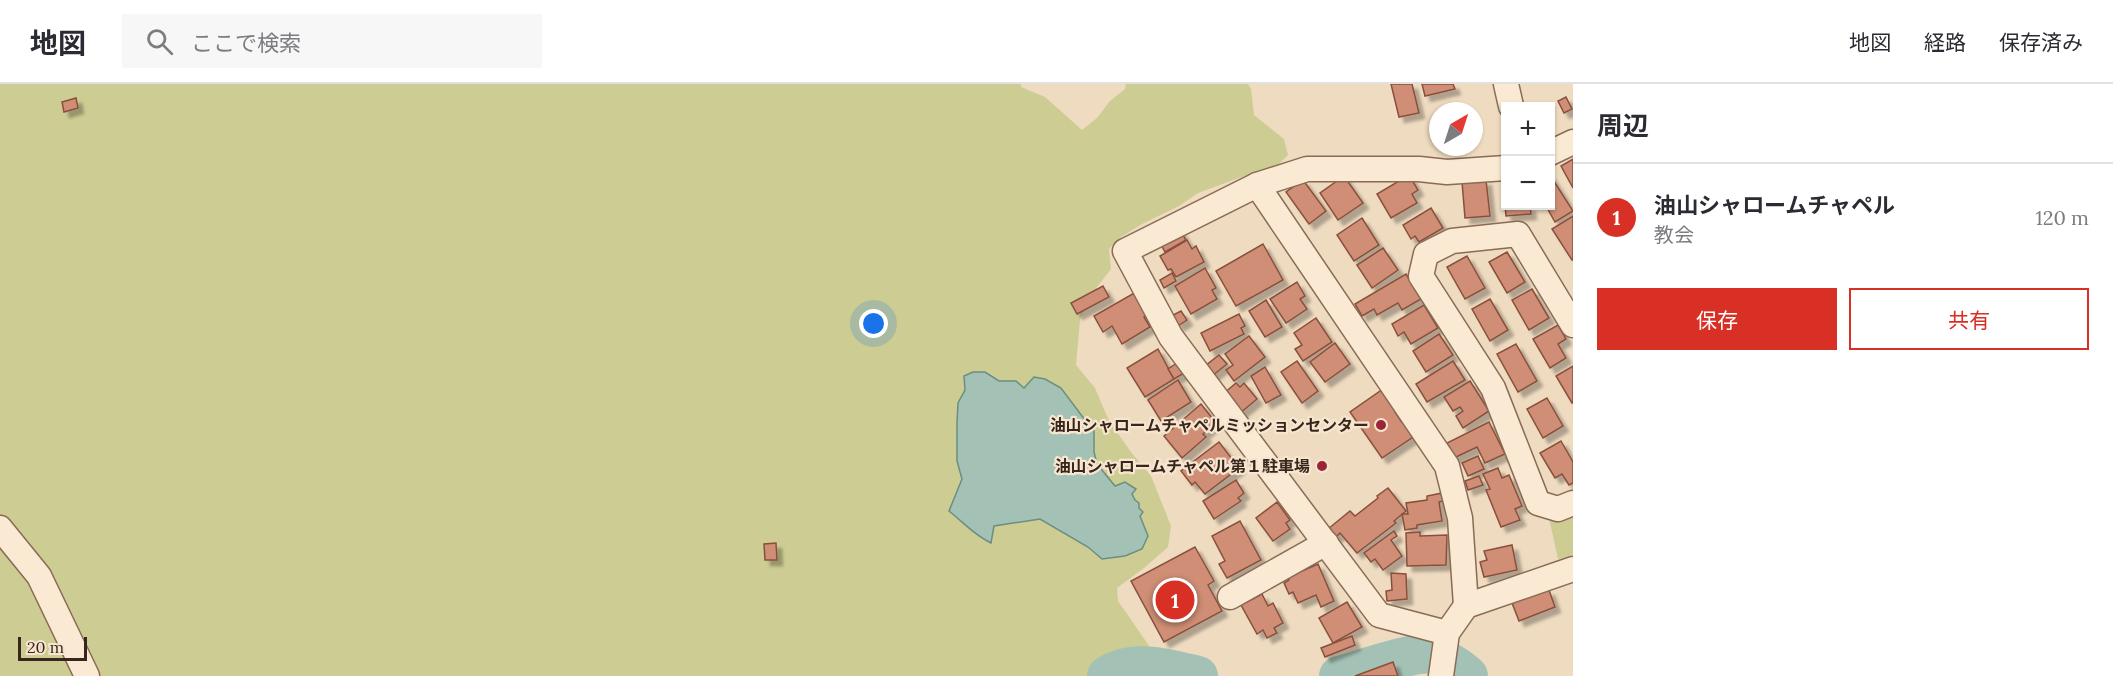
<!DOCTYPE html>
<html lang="ja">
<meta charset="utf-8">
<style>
body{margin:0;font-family:Lora,"Noto Sans JP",serif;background:#f7f7f7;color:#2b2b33}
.controls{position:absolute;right:18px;top:18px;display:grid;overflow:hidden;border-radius:0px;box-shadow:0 2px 4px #0004}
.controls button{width:54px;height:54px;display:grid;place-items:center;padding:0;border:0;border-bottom:2px solid #e1e1e2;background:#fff;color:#2b2b33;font:30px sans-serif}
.compass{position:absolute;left:1429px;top:18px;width:54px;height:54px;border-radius:50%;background:#fff;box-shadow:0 2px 4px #0004;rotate:39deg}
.scale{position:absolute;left:18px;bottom:15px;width:69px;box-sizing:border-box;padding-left:6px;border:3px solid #38261c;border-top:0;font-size:16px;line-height:21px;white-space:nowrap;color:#38261c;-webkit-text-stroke:4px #f6e6d0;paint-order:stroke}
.you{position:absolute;left:874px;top:240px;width:21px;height:21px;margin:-15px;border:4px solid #fff;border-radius:50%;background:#1a73e8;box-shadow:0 0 0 9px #1a73e833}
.badge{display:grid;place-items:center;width:39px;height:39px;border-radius:50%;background:#d93025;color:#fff;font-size:20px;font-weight:700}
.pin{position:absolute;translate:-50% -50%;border:3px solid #fff;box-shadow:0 2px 6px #0006}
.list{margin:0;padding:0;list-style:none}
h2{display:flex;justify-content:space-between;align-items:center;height:78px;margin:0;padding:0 24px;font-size:26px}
h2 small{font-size:20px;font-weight:400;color:#7c7c81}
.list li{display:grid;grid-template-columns:39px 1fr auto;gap:18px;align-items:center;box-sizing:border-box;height:108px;padding:0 24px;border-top:2px solid #e1e1e2}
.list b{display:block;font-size:22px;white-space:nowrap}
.list p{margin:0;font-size:20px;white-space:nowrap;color:#7c7c81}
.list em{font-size:20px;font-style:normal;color:#7c7c81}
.actions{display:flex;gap:12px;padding:18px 24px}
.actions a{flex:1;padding:14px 0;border:2px solid #d93025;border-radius:0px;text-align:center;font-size:21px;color:#d93025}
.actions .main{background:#d93025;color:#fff}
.icon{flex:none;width:33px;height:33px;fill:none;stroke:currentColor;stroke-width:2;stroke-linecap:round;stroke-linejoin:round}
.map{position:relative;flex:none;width:1573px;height:592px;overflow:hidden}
header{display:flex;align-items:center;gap:36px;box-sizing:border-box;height:84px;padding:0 30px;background:#fff;border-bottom:2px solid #e1e1e2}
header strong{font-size:28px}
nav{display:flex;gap:33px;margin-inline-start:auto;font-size:21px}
.search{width:420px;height:54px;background:#f7f7f7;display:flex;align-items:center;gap:15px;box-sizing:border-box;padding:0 21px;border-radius:0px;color:#7c7c81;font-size:22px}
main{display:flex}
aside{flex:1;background:#fff}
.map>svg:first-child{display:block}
</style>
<header>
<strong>地図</strong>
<div class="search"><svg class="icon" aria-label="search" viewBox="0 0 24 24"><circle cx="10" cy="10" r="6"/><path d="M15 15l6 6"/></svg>ここで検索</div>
<nav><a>地図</a><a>経路</a><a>保存済み</a></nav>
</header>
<main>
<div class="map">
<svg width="1573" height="592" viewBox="0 0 1573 592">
<defs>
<filter id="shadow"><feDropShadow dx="5.5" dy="5.5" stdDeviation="1.5" flood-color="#0004"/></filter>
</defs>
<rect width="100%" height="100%" fill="#efdbc0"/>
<g fill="#cdcc93">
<path d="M 0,0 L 1021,0 L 1021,3 L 1045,13 L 1082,46 L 1097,34 L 1110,17 L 1125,5 L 1126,0 L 1248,0 L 1251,5 L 1254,31 L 1284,55 L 1288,71 L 1273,86 L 1244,92 L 1198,109 L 1179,122 L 1142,140 L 1121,153 L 1109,165 L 1111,185 L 1094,207 L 1080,235 L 1076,281 L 1095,304 L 1109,337 L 1131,368 L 1151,392 L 1171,442 L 1168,463 L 1144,484 L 1117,504 L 1118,517 L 1152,566 L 1138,592 L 0,592 Z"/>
<path d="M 1573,427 L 1573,471 L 1558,475 L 1549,434 Z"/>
</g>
<path fill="#a3c1b4" stroke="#6a8f81" stroke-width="1.5" d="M 973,288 L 985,288 L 999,297 L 1016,297 L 1024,304 L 1034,293 L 1045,295 L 1061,304 L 1082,332 L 1094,347 L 1094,368 L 1097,380 L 1115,402 L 1125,398 L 1136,405 L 1132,410 L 1135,416 L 1139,419 L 1139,424 L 1143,428 L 1140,432 L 1148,452 L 1142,465 L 1125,472 L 1102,475 L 1088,463 L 1040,435 L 994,442 L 991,459 C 974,451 963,438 949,427 L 962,395 L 957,377 L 957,339 L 958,319 L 965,306 L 964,292 Z"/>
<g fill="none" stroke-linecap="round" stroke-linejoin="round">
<g stroke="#a3c1b4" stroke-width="40">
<path d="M 1107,592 C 1133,574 1169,585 1198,592"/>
<path d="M 1339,592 C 1359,587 1414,567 1431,570 C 1441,572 1461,585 1468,592"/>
</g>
</g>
<g fill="#cf8e74" stroke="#89503c" stroke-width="1.5" filter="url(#shadow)">
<path d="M 1391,0 L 1412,0 L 1419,29 L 1399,33 Z"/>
<path d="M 1422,0 L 1453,0 L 1455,5 L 1425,12 Z"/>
<path d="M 1566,13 L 1572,25 L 1564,29 L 1558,17 Z"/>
<path d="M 76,14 L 78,24 L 64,28 L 62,18 Z"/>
<path d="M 1573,75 L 1573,104 L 1561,82 Z"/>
<path d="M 1409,91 L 1418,106 L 1412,110 L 1417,119 L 1391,134 L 1377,110 Z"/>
<path d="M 1550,91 L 1573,127 L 1555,138 L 1546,122 L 1550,122 Z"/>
<path d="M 1344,92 L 1363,119 L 1338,136 L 1320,109 Z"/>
<path d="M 1303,96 L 1326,127 L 1309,140 L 1286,108 Z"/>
<path d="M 1486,96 L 1490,132 L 1465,134 L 1462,98 Z"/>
<path d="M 1503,98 L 1506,98 L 1506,122 L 1530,122 L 1531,130 L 1506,132 Z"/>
<path d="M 1431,124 L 1443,144 L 1419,158 L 1415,152 L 1411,155 L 1403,141 Z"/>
<path d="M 1573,132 L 1573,176 L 1572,176 L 1552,145 Z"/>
<path d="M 1362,134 L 1379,161 L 1354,177 L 1337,151 Z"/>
<path d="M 1180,146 L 1186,156 L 1165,168 L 1159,157 Z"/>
<path d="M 1187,156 L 1192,165 L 1196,162 L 1204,178 L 1176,193 L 1171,185 L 1168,186 L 1160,172 Z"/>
<path d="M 1263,160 L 1283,196 L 1236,222 L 1216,187 Z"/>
<path d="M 1383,164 L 1398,186 L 1372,204 L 1357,181 Z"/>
<path d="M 1507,168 L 1525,198 L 1507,209 L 1489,178 Z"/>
<path d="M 1467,172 L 1485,204 L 1465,215 L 1447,183 Z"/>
<path d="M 1205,184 L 1216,204 L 1212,206 L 1217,215 L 1191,230 L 1175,202 Z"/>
<path d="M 1172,189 L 1176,197 L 1164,204 L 1160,196 Z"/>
<path d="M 1406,190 L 1421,215 L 1402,226 L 1398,219 L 1377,231 L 1374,225 L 1362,232 L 1355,220 Z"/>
<path d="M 1297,198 L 1305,212 L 1300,215 L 1307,225 L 1286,239 L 1270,215 Z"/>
<path d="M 1103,202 L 1109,213 L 1077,230 L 1071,219 Z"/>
<path d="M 1532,205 L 1549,234 L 1529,246 L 1512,216 Z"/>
<path d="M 1136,208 L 1149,230 L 1144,233 L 1150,243 L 1122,260 L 1112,242 L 1103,248 L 1094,232 Z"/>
<path d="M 1490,215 L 1508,246 L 1490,257 L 1472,225 Z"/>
<path d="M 1266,216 L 1282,243 L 1265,253 L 1249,227 Z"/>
<path d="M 1424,221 L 1438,244 L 1411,260 L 1404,248 L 1398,252 L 1392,240 Z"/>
<path d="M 1181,227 L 1187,236 L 1178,242 L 1173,231 Z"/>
<path d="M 1239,230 L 1245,242 L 1241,244 L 1244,250 L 1210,267 L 1201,249 Z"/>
<path d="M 1316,234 L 1332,258 L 1303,277 L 1295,265 L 1302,261 L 1294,249 Z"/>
<path d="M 1558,241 L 1566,255 L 1558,260 L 1566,274 L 1550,284 L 1533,255 Z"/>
<path d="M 1439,250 L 1453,271 L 1426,288 L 1413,267 Z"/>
<path d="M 1249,252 L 1265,273 L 1234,297 L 1226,286 L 1233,281 L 1225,270 Z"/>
<path d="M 1335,259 L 1350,280 L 1325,298 L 1310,278 Z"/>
<path d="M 1516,260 L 1537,297 L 1518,308 L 1497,270 Z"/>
<path d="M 1158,265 L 1174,295 L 1145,313 L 1127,284 Z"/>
<path d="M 1219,271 L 1227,280 L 1212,292 L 1205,282 Z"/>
<path d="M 1180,277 L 1186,288 L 1174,295 L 1168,285 Z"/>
<path d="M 1297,277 L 1318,307 L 1302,319 L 1281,288 Z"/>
<path d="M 1453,277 L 1465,296 L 1427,318 L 1416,300 Z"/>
<path d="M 1573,282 L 1573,319 L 1572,319 L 1556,292 Z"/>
<path d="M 1265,283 L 1281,311 L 1266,319 L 1251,292 Z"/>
<path d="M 1178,296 L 1191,318 L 1161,337 L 1148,316 Z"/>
<path d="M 1470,297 L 1489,327 L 1463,344 L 1456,332 L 1463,327 L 1460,323 L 1453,327 L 1444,313 Z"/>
<path d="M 1236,299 L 1240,303 L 1244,299 L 1257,315 L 1239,330 L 1223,310 Z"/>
<path d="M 1383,305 L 1398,326 L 1395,328 L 1401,337 L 1404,334 L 1416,351 L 1382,374 L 1350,328 Z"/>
<path d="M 1547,314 L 1563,342 L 1543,354 L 1527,325 Z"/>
<path d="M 1201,320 L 1216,339 L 1203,350 L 1206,353 L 1182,374 L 1164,352 Z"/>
<path d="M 1489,338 L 1505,370 L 1485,379 L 1477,363 L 1454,374 L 1447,359 Z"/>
<path d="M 1561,357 L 1573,378 L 1573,399 L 1569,401 L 1562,390 L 1555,394 L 1540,369 Z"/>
<path d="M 1219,358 L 1239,384 L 1205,410 L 1195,398 L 1192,401 L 1181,387 Z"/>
<path d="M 1478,372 L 1484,385 L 1468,392 L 1462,379 Z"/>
<path d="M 1498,384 L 1502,394 L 1509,391 L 1522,422 L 1515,425 L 1520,436 L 1501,443 L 1486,406 L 1490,405 L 1483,390 Z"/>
<path d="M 1479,392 L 1483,401 L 1468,406 L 1465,397 Z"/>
<path d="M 1236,396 L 1244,409 L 1238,414 L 1241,417 L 1214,435 L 1203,417 Z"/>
<path d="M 1388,404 L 1406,427 L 1394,437 L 1396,439 L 1357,469 L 1340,449 L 1335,454 L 1328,445 L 1350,427 L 1355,432 L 1378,414 L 1377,412 Z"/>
<path d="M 1442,409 L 1443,417 L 1439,418 L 1442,437 L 1417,441 L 1417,444 L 1405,446 L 1402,430 L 1408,430 L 1406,419 L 1427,416 L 1427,412 Z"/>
<path d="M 1277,418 L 1290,436 L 1286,439 L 1290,445 L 1273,457 L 1256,434 Z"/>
<path d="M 1240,437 L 1261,476 L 1227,494 L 1219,480 L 1225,477 L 1212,452 Z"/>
<path d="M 1394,447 L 1397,452 L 1391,456 L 1402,472 L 1383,486 L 1375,475 L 1371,478 L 1364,469 Z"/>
<path d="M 1420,448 L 1420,452 L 1447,451 L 1446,481 L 1407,482 L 1406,449 Z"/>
<path d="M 776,459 L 777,476 L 765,476 L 764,460 Z"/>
<path d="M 1512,461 L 1517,486 L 1484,493 L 1480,478 L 1487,476 L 1484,467 Z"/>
<path d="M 1195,463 L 1214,497 L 1208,501 L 1222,527 L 1164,558 L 1131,497 Z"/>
<path d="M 1318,480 L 1334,517 L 1321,523 L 1316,511 L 1298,519 L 1293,508 L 1289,510 L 1284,499 L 1289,496 L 1288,493 Z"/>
<path d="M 1391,489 L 1406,490 L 1407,515 L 1387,517 L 1386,507 L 1392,506 Z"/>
<path d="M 1549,506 L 1555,523 L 1519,537 L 1512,519 Z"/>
<path d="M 1262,510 L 1268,522 L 1273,519 L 1283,539 L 1274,544 L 1277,549 L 1267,554 L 1263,546 L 1257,550 L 1241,521 Z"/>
<path d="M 1347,518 L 1362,543 L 1333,559 L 1319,534 Z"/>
<path d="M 1352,552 L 1355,561 L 1325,573 L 1321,564 Z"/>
<path d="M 1393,578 L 1398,592 L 1355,592 Z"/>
</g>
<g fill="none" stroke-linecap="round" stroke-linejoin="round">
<g stroke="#896b57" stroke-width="27">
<g id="minor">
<path d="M 1506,0 L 1511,22"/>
<path d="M 1550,69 L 1573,58"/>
<path d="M 1257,101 L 1307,85 L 1419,85 L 1447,88 L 1506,84"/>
<path d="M 1573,241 L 1518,150 L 1452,157 L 1426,170 L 1421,192 L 1493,304 L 1538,419 L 1558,425 L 1573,419"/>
<path d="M 0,444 L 39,492 L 87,592"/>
<path d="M 1230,513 L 1326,459"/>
<path d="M 1447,549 L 1379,531 L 1171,253 L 1125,167 L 1257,101 L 1447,382 L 1460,434 L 1466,522"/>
<path d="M 1441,592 L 1447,549 L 1466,522 L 1573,485"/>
</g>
</g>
<use href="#minor" stroke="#fae9d3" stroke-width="24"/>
</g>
<g fill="#9a2536" stroke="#f6e6d0" stroke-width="2">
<circle cx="1381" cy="341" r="6"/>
<circle cx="1322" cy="382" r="6"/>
</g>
<g text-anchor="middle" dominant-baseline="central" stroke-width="4.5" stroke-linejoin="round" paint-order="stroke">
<g font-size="16" font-weight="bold" fill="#38261c" stroke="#f6e6d0" text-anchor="end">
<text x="1369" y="341">油山シャロームチャペルミッションセンター</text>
<text x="1310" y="382">油山シャロームチャペル第１駐車場</text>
</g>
</g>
</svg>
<div class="controls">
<button>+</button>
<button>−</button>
</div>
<svg class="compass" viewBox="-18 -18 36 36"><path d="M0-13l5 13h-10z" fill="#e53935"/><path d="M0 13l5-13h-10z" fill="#7c7c81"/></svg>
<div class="scale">20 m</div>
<div class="you"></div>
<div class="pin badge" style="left:1175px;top:516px">1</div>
</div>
<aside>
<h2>周辺<small></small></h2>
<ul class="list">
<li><span class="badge">1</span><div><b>油山シャロームチャペル</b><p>教会</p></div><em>120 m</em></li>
</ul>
<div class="actions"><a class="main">保存</a><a>共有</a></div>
</aside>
</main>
